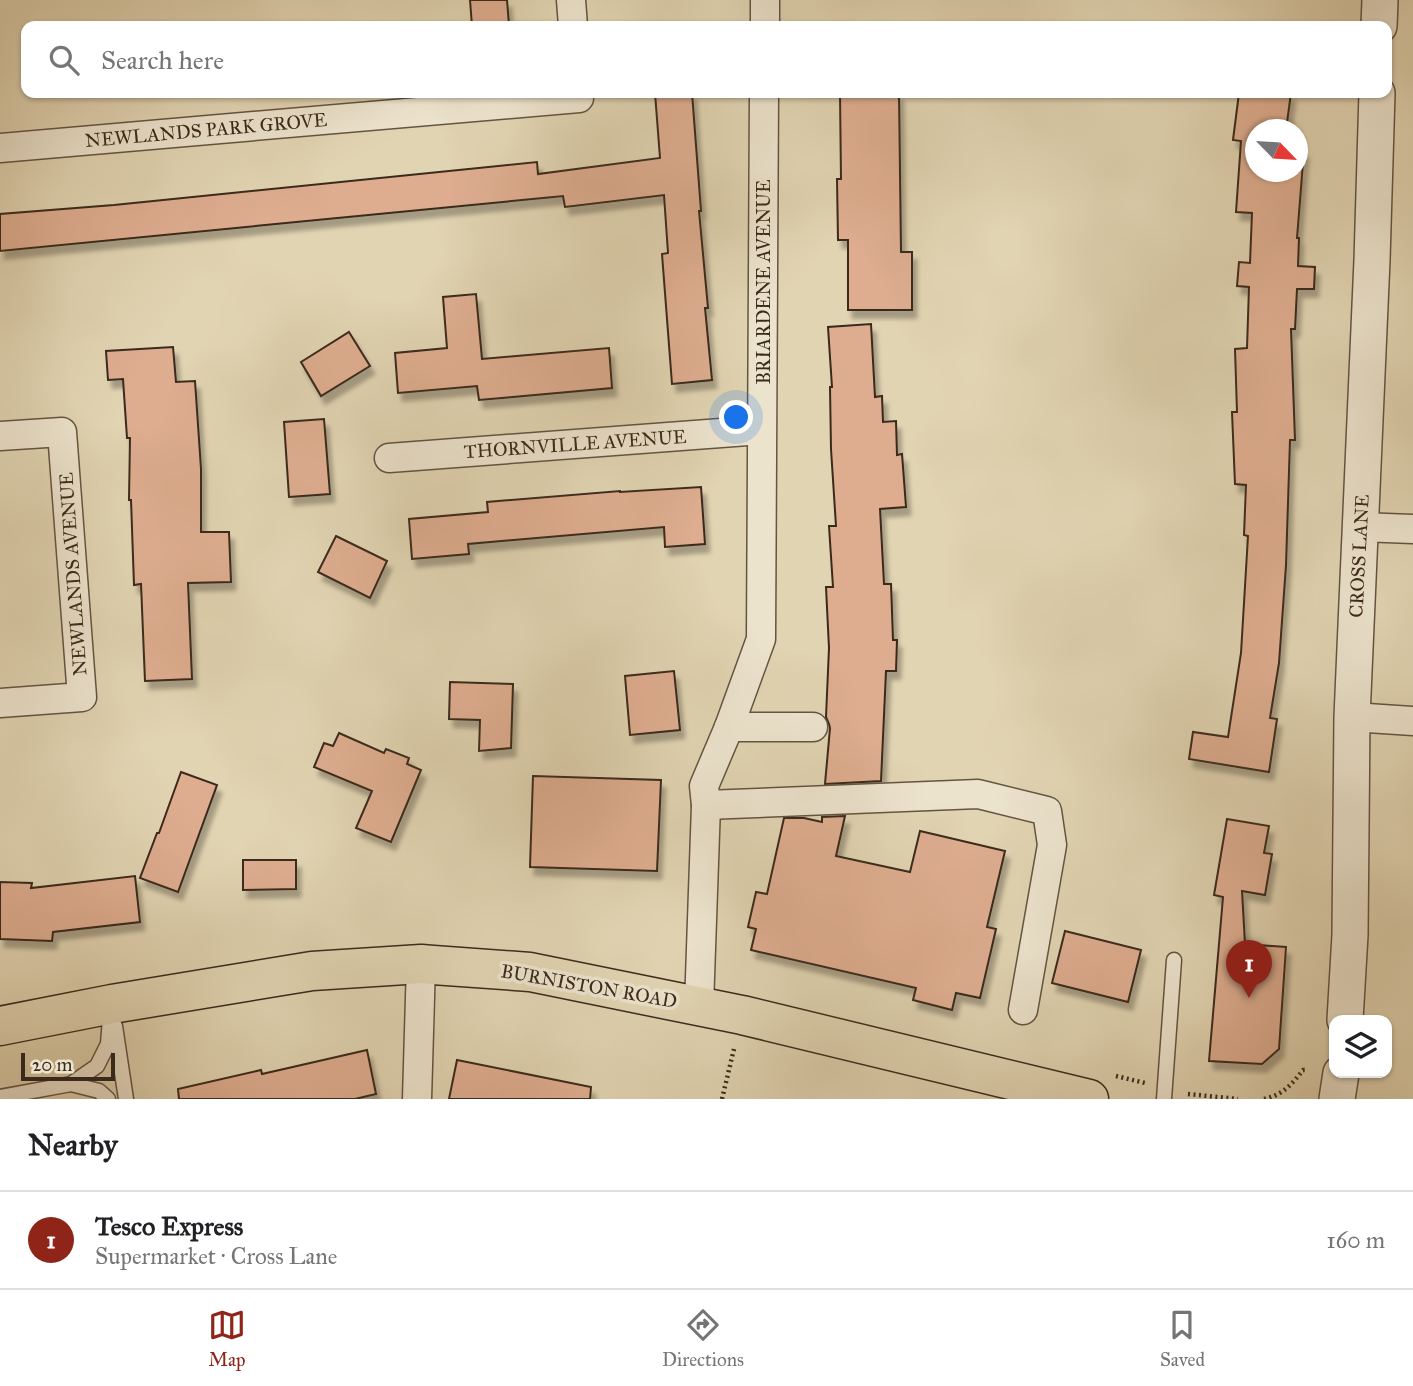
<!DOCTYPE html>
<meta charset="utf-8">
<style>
body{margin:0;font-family:"IM FELL Great Primer",serif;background:#f6f6f6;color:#202124}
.controls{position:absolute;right:21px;bottom:21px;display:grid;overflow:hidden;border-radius:14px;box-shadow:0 2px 5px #0004}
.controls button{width:63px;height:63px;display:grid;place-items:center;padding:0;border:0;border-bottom:2px solid #e0e0e0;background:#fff;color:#202124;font:35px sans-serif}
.compass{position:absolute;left:1245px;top:119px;width:63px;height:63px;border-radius:50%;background:#fff;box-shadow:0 2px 5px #0004;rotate:115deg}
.scale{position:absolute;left:21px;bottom:18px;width:94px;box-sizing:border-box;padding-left:7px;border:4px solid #3b2a1c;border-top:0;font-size:19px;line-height:24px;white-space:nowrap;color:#3b2a1c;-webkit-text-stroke:5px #ece3cd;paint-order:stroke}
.you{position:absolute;left:737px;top:418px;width:24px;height:24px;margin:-18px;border:5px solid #fff;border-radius:50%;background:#1a73e8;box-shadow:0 0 0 10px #1a73e833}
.badge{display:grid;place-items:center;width:46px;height:46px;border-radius:50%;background:#8f2418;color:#fff;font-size:23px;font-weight:700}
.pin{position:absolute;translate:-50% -58px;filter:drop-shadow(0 2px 4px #0008)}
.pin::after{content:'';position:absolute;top:37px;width:24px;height:21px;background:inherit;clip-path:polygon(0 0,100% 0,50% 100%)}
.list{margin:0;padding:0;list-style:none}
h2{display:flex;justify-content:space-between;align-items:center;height:91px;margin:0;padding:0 28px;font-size:30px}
h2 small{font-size:23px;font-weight:400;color:#757577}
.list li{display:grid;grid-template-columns:46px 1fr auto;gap:21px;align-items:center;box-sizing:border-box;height:98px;padding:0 28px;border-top:2px solid #e0e0e0}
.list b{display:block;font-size:26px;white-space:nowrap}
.list p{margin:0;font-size:23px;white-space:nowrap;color:#757577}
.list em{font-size:23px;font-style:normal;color:#757577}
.icon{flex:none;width:38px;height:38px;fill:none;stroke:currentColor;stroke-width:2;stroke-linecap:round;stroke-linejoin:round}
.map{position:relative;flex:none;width:1413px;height:1099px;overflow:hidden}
.search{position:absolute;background:#fff;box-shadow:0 2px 5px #0004;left:21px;right:21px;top:21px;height:77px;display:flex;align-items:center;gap:18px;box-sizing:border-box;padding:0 24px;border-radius:14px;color:#757577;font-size:26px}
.sheet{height:189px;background:#fff}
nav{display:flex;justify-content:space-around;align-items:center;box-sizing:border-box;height:98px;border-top:2px solid #e0e0e0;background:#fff;font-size:19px;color:#757577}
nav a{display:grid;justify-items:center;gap:4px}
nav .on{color:#8f2418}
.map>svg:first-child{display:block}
</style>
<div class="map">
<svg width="1413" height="1099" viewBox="0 0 1413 1099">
<defs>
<filter id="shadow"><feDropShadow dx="4.5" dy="8" stdDeviation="2" flood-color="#0004"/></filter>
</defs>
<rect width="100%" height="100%" fill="#e1d4b2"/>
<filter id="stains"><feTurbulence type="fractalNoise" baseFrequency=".00286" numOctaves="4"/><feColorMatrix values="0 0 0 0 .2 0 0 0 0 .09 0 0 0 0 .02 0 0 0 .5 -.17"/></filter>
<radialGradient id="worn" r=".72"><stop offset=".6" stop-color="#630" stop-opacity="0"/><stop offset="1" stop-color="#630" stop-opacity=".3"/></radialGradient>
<g fill="#dead90" stroke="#3b2a1c" stroke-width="2" filter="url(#shadow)">
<path d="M 470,0 L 507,0 L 509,26 L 472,26 Z"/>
<path d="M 655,93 L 692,93 L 701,211 L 699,211 L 708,308 L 705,308 L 712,380 L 672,384 L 662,254 L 668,253 L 664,195 L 565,207 L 563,196 L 0,251 L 0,214 L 114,205 L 537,162 L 538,174 L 660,158 Z"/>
<path d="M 899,93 L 901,252 L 912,252 L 912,310 L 848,310 L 848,240 L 838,240 L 837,179 L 841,179 L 840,94 Z"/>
<path d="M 1239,93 L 1291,93 L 1286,130 L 1256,130 L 1256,172 L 1298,172 L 1298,150 L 1304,150 L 1297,238 L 1299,238 L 1298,266 L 1315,267 L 1314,289 L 1297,289 L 1295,329 L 1291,329 L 1295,440 L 1290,440 L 1286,565 L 1279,663 L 1270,718 L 1277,719 L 1269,772 L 1189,759 L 1193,732 L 1228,737 L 1241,653 L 1248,536 L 1244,535 L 1246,485 L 1235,484 L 1232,412 L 1237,412 L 1235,349 L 1247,348 L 1249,287 L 1237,286 L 1239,262 L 1250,263 L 1252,213 L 1236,212 L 1241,141 L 1233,140 Z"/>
<path d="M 476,294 L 482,359 L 609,348 L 612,388 L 479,400 L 477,386 L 398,393 L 395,353 L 447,348 L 443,297 Z"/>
<path d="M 871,324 L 875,397 L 882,396 L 883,422 L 896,421 L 897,455 L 902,454 L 906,507 L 880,509 L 884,584 L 891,584 L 893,640 L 897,640 L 896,671 L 886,671 L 881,781 L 825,784 L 830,728 L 829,724 L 826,717 L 829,648 L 826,587 L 833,587 L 829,526 L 836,526 L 831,449 L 830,387 L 832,387 L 828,327 Z"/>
<path d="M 349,332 L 370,366 L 321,396 L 301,362 Z"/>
<path d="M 173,347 L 176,382 L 195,381 L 201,469 L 201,532 L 229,532 L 231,582 L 188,583 L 192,679 L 145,681 L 141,584 L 134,585 L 131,500 L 129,500 L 130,438 L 127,438 L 123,379 L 108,380 L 106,351 Z"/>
<path d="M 324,419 L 330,494 L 289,497 L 284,422 Z"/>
<path d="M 701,487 L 705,544 L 665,547 L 664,527 L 468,544 L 469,554 L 412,559 L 409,519 L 488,512 L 487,502 L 620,491 L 620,492 Z"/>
<path d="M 336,536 L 387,561 L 370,598 L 318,572 Z"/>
<path d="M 674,671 L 680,730 L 630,735 L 625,676 Z"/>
<path d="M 450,682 L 513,684 L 511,748 L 479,751 L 480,720 L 449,719 Z"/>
<path d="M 339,733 L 384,753 L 386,749 L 409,758 L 407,764 L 421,770 L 391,842 L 356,828 L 372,791 L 314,767 L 324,743 L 333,746 Z"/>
<path d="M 181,772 L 217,785 L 178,892 L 140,878 L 157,833 L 159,833 Z"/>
<path d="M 533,776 L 661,780 L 657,871 L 530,867 Z"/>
<path d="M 845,816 L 836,856 L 910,872 L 920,831 L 1005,851 L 987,927 L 996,929 L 980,998 L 956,993 L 952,1010 L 913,1000 L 916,988 L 751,950 L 756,929 L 748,927 L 756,892 L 767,894 L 784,818 L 804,818 L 822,822 L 822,817 Z"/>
<path d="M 1227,819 L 1269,826 L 1264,853 L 1272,854 L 1265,895 L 1242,891 L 1245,944 L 1286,947 L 1279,1049 L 1262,1064 L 1209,1061 L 1223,897 L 1214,895 Z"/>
<path d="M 243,860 L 296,860 L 296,889 L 243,890 Z"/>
<path d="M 135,876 L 140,922 L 53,932 L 52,941 L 0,939 L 0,882 L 32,883 L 31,888 Z"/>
<path d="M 1065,931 L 1141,950 L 1128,1002 L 1052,983 Z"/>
<path d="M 367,1050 L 376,1094 L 355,1099 L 179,1099 L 178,1089 L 261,1070 L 262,1074 Z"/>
<path d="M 457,1060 L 591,1087 L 590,1099 L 449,1099 Z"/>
</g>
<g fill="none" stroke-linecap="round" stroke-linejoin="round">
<g stroke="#645442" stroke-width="17">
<g id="service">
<path d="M 115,1026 L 126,1099"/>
<path d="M 71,1084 L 99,1091 L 108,1099"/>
<path d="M 0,1097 L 71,1084 L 97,1066 L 108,1044 L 111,1006"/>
<path d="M 1164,1099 L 1174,960"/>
</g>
</g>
<g stroke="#645442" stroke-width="31">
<g id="minor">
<path d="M 571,0 L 573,26"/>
<path d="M 765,26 L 765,0"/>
<path d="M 0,148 L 579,98 L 579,93"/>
<path d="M 0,436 L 62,432 L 82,697 L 0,703"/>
<path d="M 389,458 L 761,430"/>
<path d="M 1360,527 L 1413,529"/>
<path d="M 1352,717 L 1413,721"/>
<path d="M 729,727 L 813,727"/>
<path d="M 706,805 L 978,794 L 1047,811 L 1052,845 L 1023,1010"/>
<path d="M 699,1006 L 706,805 L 704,786 L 729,727 L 761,639 L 764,93"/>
<path d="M 417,1099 L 421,964"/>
</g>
</g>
<g stroke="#645442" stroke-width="38">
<g id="tertiary">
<path d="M 1379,26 L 1380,0"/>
<path d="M 1345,1020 L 1350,935 L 1352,717 L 1372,260 L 1377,93"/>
<path d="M 1337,1099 L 1341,1073"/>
</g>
</g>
<g stroke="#3b2a1c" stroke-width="41">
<path id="primary" d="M 0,1026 L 112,1004 L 312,971 L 421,964 L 433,965 L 530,972 L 742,1015 L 1089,1099"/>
</g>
<g stroke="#3b2a1c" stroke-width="4.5" stroke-dasharray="2 3.5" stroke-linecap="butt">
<path d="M 1116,1076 L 1145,1083"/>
<path d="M 1188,1094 L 1238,1099"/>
<path d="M 722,1099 L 734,1049"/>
<path d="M 1264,1099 C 1283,1095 1292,1084 1303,1070 L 1308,1070"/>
</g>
<use href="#service" stroke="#ece3cd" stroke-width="14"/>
<use href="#minor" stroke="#ece3cd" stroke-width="28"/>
<use href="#tertiary" stroke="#ece3cd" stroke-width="35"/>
<use href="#primary" stroke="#e1d4b2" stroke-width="38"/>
</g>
<g text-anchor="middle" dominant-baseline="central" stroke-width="7" stroke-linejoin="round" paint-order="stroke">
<g font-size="19" fill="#3b2a1c" stroke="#ece3cd">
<text transform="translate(206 130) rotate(-5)">NEWLANDS PARK GROVE</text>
<text transform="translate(763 282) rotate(-90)">BRIARDENE AVENUE</text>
<text transform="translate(575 444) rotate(-4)">THORNVILLE AVENUE</text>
<text transform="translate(1359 556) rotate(-87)">CROSS LANE</text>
<text transform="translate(73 574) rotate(-94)">NEWLANDS AVENUE</text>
<text transform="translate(589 986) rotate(10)">BURNISTON ROAD</text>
</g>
</g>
<rect width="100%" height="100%" filter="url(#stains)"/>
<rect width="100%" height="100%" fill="url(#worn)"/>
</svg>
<div class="controls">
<button><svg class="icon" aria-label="layers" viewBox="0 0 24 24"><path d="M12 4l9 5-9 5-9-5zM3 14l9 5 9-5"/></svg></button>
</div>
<svg class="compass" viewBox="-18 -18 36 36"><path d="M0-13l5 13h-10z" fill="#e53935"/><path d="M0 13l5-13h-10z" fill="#757577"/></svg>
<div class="scale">20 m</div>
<div class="you"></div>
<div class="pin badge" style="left:1249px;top:998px">1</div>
<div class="search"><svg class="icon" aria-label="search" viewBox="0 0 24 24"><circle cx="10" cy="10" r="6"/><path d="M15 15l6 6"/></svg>Search here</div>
</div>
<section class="sheet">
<h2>Nearby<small></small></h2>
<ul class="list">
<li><span class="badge">1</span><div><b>Tesco Express</b><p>Supermarket · Cross Lane</p></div><em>160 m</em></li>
</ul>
</section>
<nav>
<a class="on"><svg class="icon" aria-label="map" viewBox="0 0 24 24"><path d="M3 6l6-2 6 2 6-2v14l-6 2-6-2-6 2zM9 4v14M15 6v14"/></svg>Map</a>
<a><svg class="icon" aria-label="directions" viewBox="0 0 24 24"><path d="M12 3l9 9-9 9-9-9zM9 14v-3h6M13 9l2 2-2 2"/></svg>Directions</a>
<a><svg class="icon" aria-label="saved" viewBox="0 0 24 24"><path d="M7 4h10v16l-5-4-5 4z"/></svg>Saved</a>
</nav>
